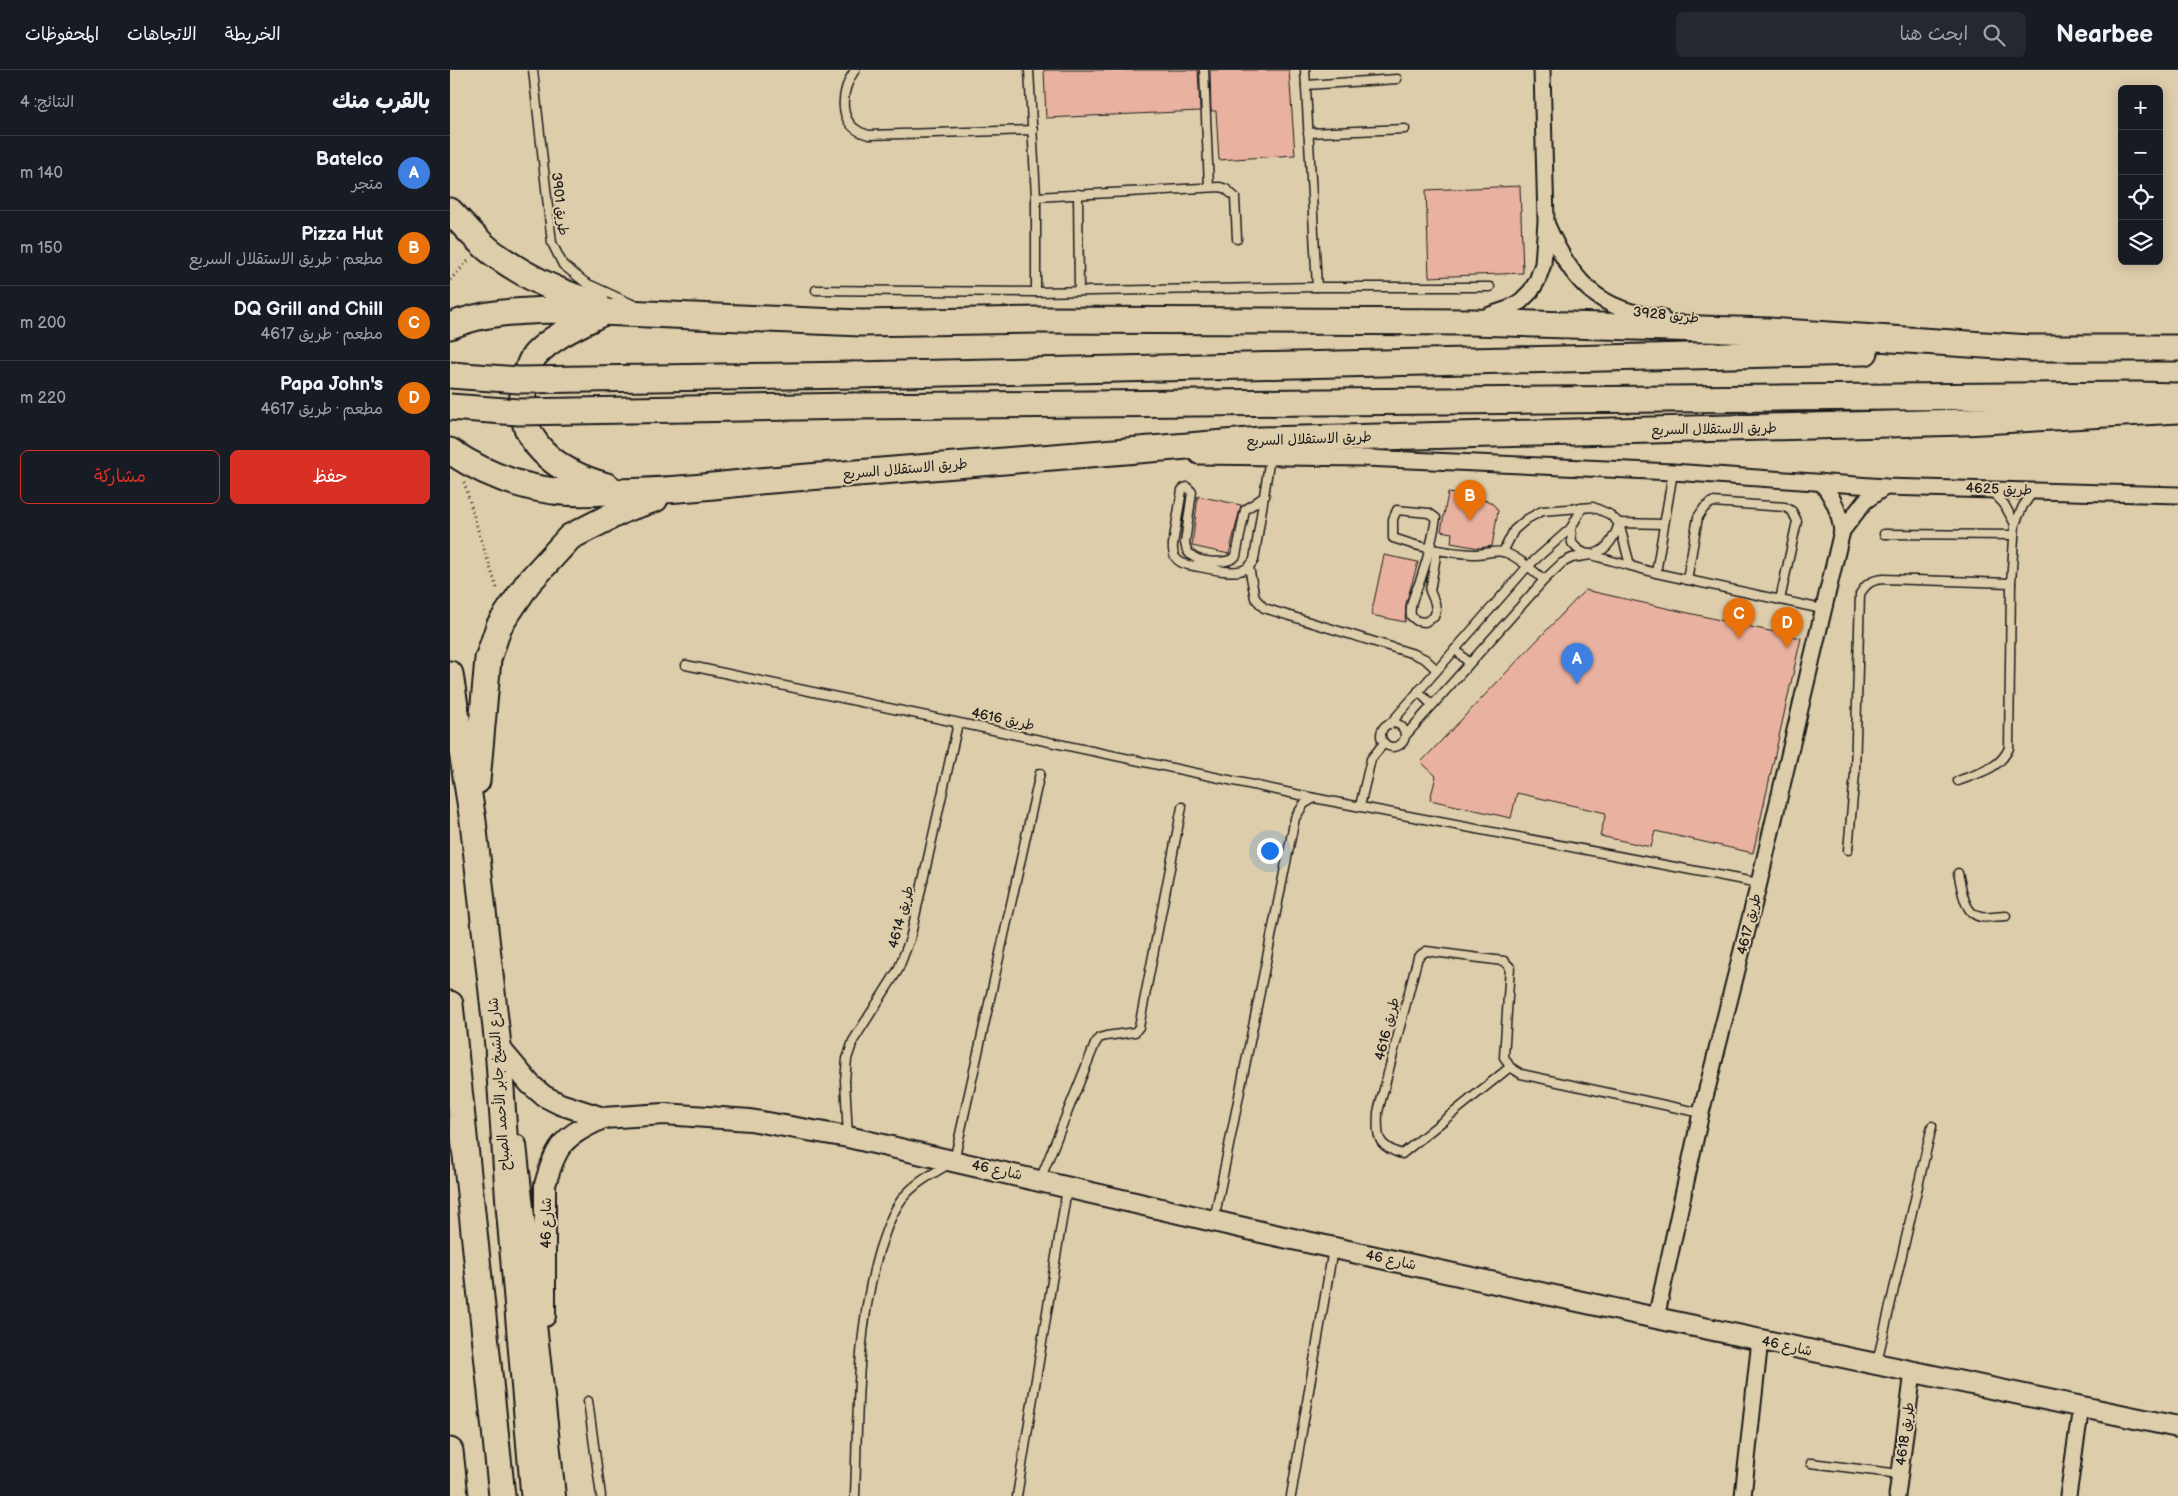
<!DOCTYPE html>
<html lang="ar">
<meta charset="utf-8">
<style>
body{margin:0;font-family:"Balsamiq Sans","Playpen Sans Arabic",sans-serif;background:#242831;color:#f1f3f6;direction:rtl}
.controls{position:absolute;right:15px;top:15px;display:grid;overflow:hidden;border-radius:8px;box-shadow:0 2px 12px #0003}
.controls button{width:45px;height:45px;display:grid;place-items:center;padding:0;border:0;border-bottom:1px solid #363941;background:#171b24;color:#f1f3f6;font:25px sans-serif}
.you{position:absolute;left:819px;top:780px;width:18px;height:18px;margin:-12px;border:4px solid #fff;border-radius:50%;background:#1a73e8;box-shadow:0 0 0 8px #1a73e833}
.badge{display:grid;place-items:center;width:32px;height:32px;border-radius:50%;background:#d93025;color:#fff;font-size:16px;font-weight:700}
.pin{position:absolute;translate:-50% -41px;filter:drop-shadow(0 1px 2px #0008)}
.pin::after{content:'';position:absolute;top:26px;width:18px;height:15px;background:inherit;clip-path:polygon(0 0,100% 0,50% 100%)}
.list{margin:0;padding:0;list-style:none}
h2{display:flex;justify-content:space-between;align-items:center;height:65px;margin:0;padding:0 20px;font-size:21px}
h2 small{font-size:16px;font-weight:400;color:#9ea1a6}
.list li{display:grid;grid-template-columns:32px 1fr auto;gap:15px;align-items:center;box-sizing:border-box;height:75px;padding:0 20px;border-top:1px solid #363941}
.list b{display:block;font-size:19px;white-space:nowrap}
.list p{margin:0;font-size:16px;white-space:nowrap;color:#9ea1a6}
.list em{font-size:16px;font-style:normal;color:#9ea1a6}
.actions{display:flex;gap:10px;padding:15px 20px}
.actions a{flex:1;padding:11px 0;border:1px solid #d93025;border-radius:8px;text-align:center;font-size:18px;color:#d93025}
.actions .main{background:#d93025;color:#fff}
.icon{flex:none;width:28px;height:28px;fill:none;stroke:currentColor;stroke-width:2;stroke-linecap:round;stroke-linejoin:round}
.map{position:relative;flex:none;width:1728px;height:1426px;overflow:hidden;direction:ltr}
header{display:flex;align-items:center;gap:30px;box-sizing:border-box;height:70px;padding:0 25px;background:#171b24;border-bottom:1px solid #363941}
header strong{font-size:24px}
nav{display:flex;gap:28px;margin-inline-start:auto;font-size:18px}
.search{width:350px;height:45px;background:#242831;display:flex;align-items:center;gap:12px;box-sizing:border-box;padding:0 18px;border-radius:8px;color:#9ea1a6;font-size:19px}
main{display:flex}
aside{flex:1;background:#171b24}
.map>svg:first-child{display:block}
</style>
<header>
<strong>Nearbee</strong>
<div class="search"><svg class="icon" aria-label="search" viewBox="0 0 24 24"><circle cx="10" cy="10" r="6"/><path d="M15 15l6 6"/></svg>ابحث هنا</div>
<nav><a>الخريطة</a><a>الاتجاهات</a><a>المحفوظات</a></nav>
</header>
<main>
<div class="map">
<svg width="1728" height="1426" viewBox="0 0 1728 1426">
<rect width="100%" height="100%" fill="#decdaa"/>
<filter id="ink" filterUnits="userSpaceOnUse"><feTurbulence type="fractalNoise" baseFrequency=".02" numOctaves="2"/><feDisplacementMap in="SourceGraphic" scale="10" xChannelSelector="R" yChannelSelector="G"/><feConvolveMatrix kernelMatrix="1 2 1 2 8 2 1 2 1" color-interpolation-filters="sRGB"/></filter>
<g filter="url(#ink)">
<g fill="#e9b19f" stroke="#1c1c1c">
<path d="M 594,0 L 748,0 L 750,41 L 596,48 Z"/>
<path d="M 760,0 L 839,0 L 845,85 L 769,90 L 766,41 L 761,41 Z"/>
<path d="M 1070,116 L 1073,203 L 979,207 L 976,120 Z"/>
<path d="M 998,423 L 1012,425 L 1010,432 L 1026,429 L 1038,431 L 1044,435 L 1048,441 L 1042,476 L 1029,478 L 1001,473 L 1002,463 L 991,461 Z"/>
<path d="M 748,426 L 791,435 L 779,484 L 742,476 Z"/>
<path d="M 934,485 L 968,492 L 956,534 L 955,552 L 921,545 Z"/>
<path d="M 1135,520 L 1351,568 L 1303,783 L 1205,761 L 1201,777 L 1150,766 L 1156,743 L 1067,723 L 1061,748 L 980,730 L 986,706 L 971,692 Z"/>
</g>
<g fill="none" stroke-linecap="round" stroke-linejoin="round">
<g stroke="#1c1c1c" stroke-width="11">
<g id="service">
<path d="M 83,0 L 102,173 L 113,195 L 136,213 L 182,234"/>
<path d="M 405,0 C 390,22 386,57 419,65 L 583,60"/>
<path d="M 579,0 L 586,127 L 586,222"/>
<path d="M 754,0 L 759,117"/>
<path d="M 855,0 L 867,217 L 1040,217"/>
<path d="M 856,15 L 947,9"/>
<path d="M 858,63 L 955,59"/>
<path d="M 628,124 L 629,220"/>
<path d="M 586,127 L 770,117 L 776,119 L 785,127 L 787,169"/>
<path d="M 366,220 L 586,222 L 867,217"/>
<path d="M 1542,421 L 1554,434 L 1565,454"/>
<path d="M 815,426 L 795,440 L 786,486 C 778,495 748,493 740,484 C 736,481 736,477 735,473 L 742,422 L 737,417 L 734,418 L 732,420 L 723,474 C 722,486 726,492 738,495 C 752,497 781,505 793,500 C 799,498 801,494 804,490 L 820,387"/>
<path d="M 1121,458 L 1122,473 C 1142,498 1163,476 1169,453 L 1214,454"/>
<path d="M 1434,464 L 1564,465"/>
<path d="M 987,480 L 980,521 L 985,533 L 986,541 L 984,547 L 975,552 L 967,551 L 961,546 C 959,530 968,520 972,505 C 978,487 983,467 986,448 L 979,443 L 947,440 L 943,449 L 943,468 C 968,477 996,483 1022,484 C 1032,485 1044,480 1053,482 C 1066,485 1084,501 1094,510"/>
<path d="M 1053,482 L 1064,460 L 1077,449 L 1092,441 L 1143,437 L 1159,444 L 1169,453 L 1180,495"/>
<path d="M 799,497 L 805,528 L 814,538 L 964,584 L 975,589 L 987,600"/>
<path d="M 1206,503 L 1223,402"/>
<path d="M 1237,510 L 1248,447 L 1254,438 L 1262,432 L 1335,437 L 1342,441 L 1347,451 L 1330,530"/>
<path d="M 1005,579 L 1019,593"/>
<path d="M 236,595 L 864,728"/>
<path d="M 968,621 L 982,635"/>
<circle cx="943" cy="665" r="12"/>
<path d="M 940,654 L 1078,496 L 1121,458 L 1131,440"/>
<path d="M 955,666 L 1094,510 L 1112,493 L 1122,488 L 1141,485 L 1206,503 L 1372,539"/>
<path d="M 1508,711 C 1528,703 1550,699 1559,678 L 1561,513 L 1565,454 L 1573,436 L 1583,422"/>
<path d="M 910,736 L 921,689 L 934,673"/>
<path d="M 1398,780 L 1405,704 L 1410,524 C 1416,514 1421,510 1433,509 L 1561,513"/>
<path d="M 1508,803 C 1512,817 1513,844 1531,847 C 1539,848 1548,846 1556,846"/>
<path d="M 1060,997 L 952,1084 C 926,1076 927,1066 928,1042 L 968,887 L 976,881 L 1045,890 L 1054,891 L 1060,897 L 1054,987 L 1060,997 L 1071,1004 L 1251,1043"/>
<path d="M 398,1067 L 395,1010 L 397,989 L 403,971 L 448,900 L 460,869 L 508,653"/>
<path d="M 590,1110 L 645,974 L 649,968 L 656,966 L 685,962 L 689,957 L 732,737"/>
<path d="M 764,1150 L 845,748 L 854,734 L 864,728 L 1309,813"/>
<path d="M 1427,1292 L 1482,1056"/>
<path d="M 138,1331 L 151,1426"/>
<path d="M 1361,1393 L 1450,1404"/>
<path d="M 405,1426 C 408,1344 406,1260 429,1181 C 435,1163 441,1144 452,1129 C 465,1112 486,1102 504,1091 L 590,703"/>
<path d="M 567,1426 L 617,1119"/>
<path d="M 841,1426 L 883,1179"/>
</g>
</g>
<g stroke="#1c1c1c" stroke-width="19">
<g id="minor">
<path d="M 1097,155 C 1120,209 1148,242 1211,247"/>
<path d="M 1037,246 L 1058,239 L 1071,231 L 1081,221 L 1087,211 L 1093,194 L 1096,151 L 1092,0"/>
<path d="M 748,386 L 915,388 L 1223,402 L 1435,417 L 1728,425"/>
<path d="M 1392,461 L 1415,431 L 1435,417"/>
<path d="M 1206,1248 L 1251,1043 L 1309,813 L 1392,461 C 1389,441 1383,427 1371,412"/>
<path d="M 1293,1426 L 1310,1270"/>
<path d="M 1447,1426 L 1463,1302"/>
<path d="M 1618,1426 L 1631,1337"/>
</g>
</g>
<g stroke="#1c1c1c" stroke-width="24">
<g id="tertiary">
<path d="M 48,976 L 80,1014 L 94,1026 L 110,1034 L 153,1048 L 214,1044 L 300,1050 L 398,1067 L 820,1164 L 1206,1248 L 1728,1357"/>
<path d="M 66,1075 L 105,1426"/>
<path d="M 95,1246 L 95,1115 C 107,1072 114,1067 153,1048"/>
</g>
</g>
<g stroke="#1c1c1c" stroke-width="29">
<g id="primary">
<path d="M 0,141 C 15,156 29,174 47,186 C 77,207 112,224 147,234"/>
<path d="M 154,242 C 131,254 104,265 86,284 C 79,291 77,303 75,313 C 61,370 108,403 157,416"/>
<path d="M 0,256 C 33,242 70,241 104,240 L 411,253 L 589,250 L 1021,252 L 1319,261 L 1580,278 L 1728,278"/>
<path d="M 404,305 L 1415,282"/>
<path d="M 404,336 L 1686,325 L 1727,326"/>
<path d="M 0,381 C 31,402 66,416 103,421 C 121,424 141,423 160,422 C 210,422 259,417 309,411 L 811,370 L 1515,352 L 1728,340"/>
<path d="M 0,604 L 23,751 L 48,976 L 59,1135 L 84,1426"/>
<path d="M 27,711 L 38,589 L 49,556 L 78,513 L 120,467 L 175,439 L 205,429"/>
<path d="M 0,934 L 52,1426"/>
<path d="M 0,1381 L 5,1426"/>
</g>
</g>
<g stroke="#1c1c1c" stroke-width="3" stroke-dasharray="1 4" stroke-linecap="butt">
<path d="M 0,210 L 19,190"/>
<path d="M 14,412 L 30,467 L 48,521"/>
</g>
<use href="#service" stroke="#decdaa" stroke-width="8"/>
<use href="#minor" stroke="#decdaa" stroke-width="15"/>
<use href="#tertiary" stroke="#decdaa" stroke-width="20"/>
<use href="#primary" stroke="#decdaa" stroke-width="25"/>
<g stroke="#1c1c1c" stroke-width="29" stroke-linecap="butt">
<g id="primary-bridge">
<path d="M 0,305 L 69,310 L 404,305"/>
<path d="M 0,337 L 68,342 L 404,336"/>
</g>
</g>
<use href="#primary-bridge" stroke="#decdaa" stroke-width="25"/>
</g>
</g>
<g text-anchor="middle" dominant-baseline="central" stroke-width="4" stroke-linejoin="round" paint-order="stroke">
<g font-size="14" fill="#1c1c1c" stroke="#decdaa">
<text transform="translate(110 134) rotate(83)">طريق 3901</text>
<text transform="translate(1216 245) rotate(6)">طريق 3928</text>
<text transform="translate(1264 359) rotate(-1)">طريق الاستقلال السريع</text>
<text transform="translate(859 369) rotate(-2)">طريق الاستقلال السريع</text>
<text transform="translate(455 399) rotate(-5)">طريق الاستقلال السريع</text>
<text transform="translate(1549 419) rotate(2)">طريق 4625</text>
<text transform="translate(553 649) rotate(12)">طريق 4616</text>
<text transform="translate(451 847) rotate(-75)">طريق 4614</text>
<text transform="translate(1299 854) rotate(-76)">طريق 4617</text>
<text transform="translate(937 959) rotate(-76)">طريق 4616</text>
<text transform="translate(49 1014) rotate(-94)">شارع الشيخ جابر الأحمد الصباح</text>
<text transform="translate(547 1100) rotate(12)">شارع 46</text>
<text transform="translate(96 1153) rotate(-90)">شارع 46</text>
<text transform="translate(941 1190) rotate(12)">شارع 46</text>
<text transform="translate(1337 1276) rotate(12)">شارع 46</text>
<text transform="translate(1455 1364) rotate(-82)">طريق 4618</text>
</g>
</g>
</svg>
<div class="controls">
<button>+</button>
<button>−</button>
<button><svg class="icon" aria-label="locate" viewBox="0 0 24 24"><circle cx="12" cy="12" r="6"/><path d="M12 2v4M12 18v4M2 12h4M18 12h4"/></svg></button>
<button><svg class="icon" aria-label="layers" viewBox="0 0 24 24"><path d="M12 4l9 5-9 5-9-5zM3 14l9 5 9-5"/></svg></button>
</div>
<div class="you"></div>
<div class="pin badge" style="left:1127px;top:614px;background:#3f7fe0">A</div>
<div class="pin badge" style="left:1020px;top:451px;background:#e8710a">B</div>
<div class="pin badge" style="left:1289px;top:569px;background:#e8710a">C</div>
<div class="pin badge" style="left:1337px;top:578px;background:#e8710a">D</div>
</div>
<aside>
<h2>بالقرب منك<small>النتائج: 4</small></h2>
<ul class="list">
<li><span class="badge" style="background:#3f7fe0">A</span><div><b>Batelco</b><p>متجر</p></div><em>140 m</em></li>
<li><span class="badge" style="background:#e8710a">B</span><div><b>Pizza Hut</b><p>مطعم · طريق الاستقلال السريع</p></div><em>150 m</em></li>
<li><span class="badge" style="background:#e8710a">C</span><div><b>DQ Grill and Chill</b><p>مطعم · طريق 4617</p></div><em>200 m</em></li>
<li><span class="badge" style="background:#e8710a">D</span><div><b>Papa John's</b><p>مطعم · طريق 4617</p></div><em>220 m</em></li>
</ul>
<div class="actions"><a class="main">حفظ</a><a>مشاركة</a></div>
</aside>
</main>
